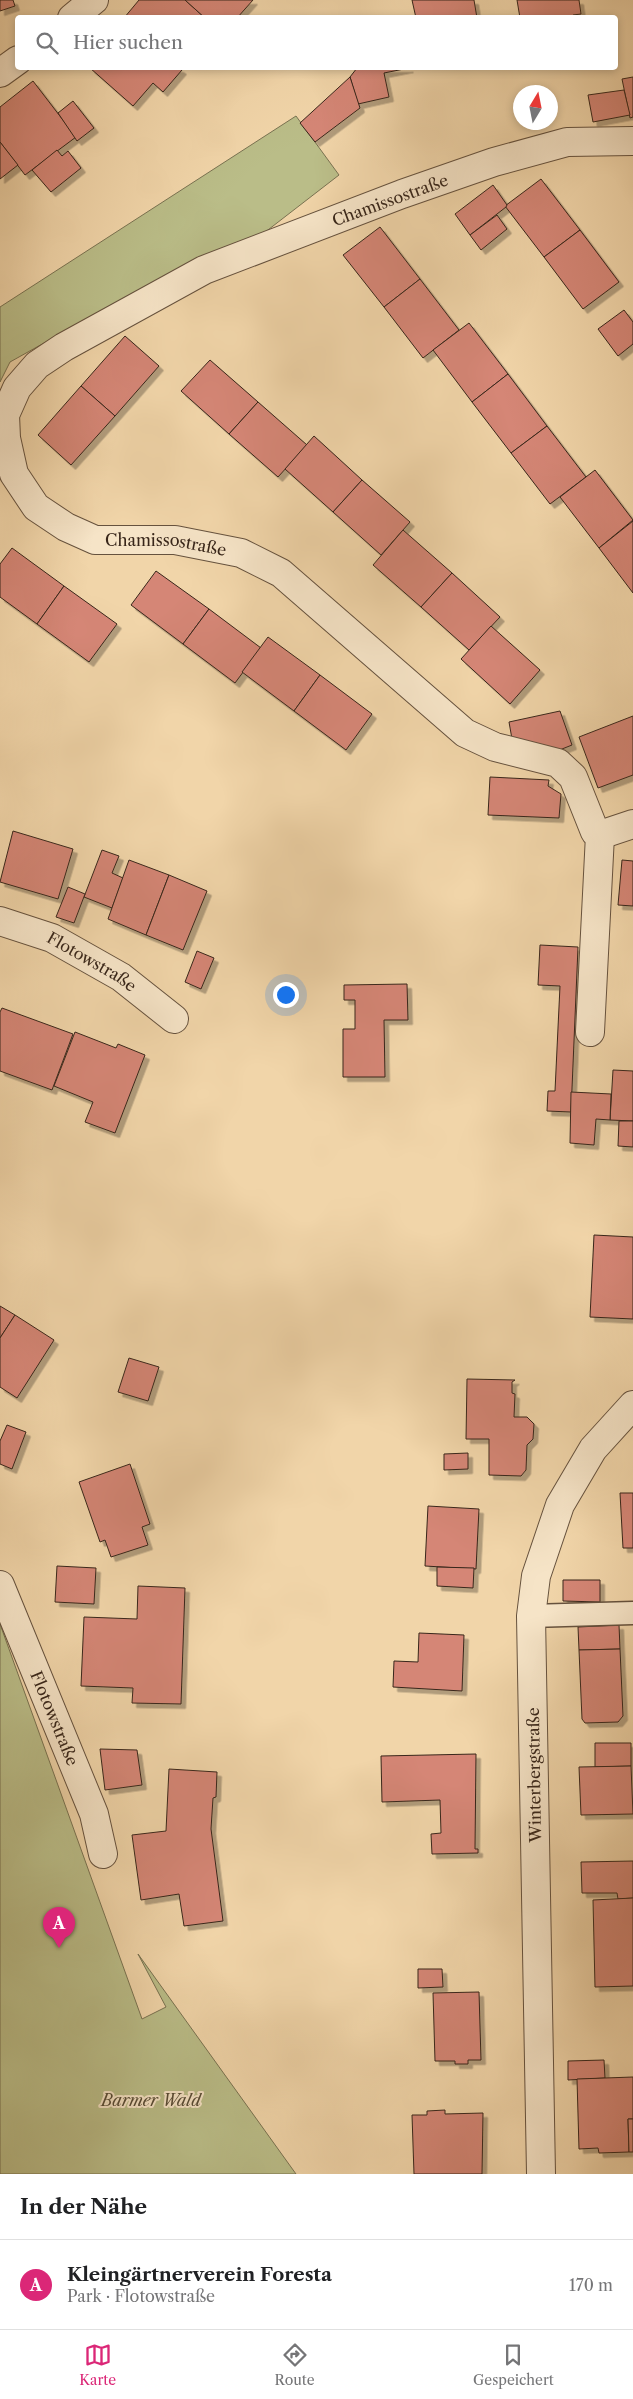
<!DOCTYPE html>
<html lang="de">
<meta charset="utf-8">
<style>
body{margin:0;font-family:"Libre Caslon Text",serif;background:#f2f2f2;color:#202124}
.compass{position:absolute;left:513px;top:85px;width:45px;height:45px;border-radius:50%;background:#fff;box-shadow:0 2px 8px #0003;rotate:10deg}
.you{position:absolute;left:285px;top:994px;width:18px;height:18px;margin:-12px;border:4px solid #fff;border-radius:50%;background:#1a73e8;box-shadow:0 0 0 8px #1a73e833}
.badge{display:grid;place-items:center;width:32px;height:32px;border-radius:50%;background:#db2777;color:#fff;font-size:16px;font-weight:700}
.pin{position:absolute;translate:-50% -41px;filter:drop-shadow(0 1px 2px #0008)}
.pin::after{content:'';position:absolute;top:26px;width:18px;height:15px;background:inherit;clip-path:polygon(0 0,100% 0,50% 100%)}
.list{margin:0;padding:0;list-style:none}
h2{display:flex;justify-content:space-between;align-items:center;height:65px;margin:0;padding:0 20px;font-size:21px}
h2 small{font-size:16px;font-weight:400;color:#757577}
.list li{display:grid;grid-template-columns:32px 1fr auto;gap:15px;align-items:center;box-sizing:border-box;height:90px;padding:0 20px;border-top:1px solid #e0e0e0}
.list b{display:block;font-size:19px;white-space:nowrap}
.list p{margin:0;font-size:16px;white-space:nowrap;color:#757577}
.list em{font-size:16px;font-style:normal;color:#757577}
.icon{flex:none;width:28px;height:28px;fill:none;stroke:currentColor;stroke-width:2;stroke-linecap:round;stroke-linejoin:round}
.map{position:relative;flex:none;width:633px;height:2174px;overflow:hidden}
.search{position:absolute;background:#fff;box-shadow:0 2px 8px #0003;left:15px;right:15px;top:15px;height:55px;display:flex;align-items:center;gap:12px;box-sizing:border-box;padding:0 18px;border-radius:5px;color:#757577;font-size:19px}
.sheet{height:155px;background:#fff}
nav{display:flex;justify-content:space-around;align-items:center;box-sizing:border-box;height:70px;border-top:1px solid #e0e0e0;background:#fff;font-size:14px;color:#757577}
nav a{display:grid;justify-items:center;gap:2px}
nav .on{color:#db2777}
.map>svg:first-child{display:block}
</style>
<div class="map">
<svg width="633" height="2174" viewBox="0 0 633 2174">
<defs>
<filter id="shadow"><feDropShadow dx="4.5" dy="4.5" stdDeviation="0" flood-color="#0004"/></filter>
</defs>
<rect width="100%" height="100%" fill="#f1d5a9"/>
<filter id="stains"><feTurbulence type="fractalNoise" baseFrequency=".004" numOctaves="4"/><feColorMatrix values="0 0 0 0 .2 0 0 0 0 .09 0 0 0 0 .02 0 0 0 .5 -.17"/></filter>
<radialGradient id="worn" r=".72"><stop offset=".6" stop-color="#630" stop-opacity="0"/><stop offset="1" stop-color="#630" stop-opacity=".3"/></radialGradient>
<g fill="#babd88" stroke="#797251">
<path d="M 296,116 L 339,175 L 264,233 L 123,299 L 10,362 L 0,382 L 0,307 Z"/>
<path d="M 0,1624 L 142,2019 L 166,2007 L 138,1954 L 296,2174 L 0,2174 Z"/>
</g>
<g fill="#d58676" stroke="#38261a" filter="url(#shadow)">
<path d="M 0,0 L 13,0 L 15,6 L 0,11 Z"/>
<path d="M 139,0 L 185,0 L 205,18 L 124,18 Z"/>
<path d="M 185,0 L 253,0 L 237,18 L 205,18 Z"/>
<path d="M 412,0 L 474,0 L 477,18 L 416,18 Z"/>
<path d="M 517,0 L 579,0 L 581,14 L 573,15 L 573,18 L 520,18 Z"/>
<path d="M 90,68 L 179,68 L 182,70 L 163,92 L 153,83 L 133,106 Z"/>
<path d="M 357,68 L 409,68 L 384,73 L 389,97 L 358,104 L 350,77 Z"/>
<path d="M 350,77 L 360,108 L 315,142 L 300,123 Z"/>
<path d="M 633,77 L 633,117 L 630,118 L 622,79 Z"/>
<path d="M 33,81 L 76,137 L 25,175 L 0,142 L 0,107 Z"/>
<path d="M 624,90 L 630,115 L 593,122 L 588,95 Z"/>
<path d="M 73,101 L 94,128 L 77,141 L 58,113 Z"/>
<path d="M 0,142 L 18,165 L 0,179 Z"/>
<path d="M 57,150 L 62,156 L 68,151 L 81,168 L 51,192 L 32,170 Z"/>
<path d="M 541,179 L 580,230 L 544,257 L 505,206 Z"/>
<path d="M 493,185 L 507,205 L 506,207 L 470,235 L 455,214 Z"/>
<path d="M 497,215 L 507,229 L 481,250 L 470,235 Z"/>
<path d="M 380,227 L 420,279 L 384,307 L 343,255 Z"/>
<path d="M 580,230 L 619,282 L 583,309 L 544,257 Z"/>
<path d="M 420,279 L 459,330 L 423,358 L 384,307 Z"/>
<path d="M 624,310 L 633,322 L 633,344 L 618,356 L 598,329 Z"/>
<path d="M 469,323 L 508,374 L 472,402 L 433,350 Z"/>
<path d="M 125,336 L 159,366 L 115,416 L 81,386 Z"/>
<path d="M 210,360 L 258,402 L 229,434 L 181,391 Z"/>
<path d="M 508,374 L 547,426 L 511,453 L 472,402 Z"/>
<path d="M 81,386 L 115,416 L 71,465 L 38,435 Z"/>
<path d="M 258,402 L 307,445 L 278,477 L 229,434 Z"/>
<path d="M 547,426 L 586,477 L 550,504 L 511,453 Z"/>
<path d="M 314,436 L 362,480 L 333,512 L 285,469 Z"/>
<path d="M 595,470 L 633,520 L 599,548 L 560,497 Z"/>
<path d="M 362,480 L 410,522 L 381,555 L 333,512 Z"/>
<path d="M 633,521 L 633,593 L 599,548 Z"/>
<path d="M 403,530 L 452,573 L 421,607 L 373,565 Z"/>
<path d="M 12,548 L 64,586 L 37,624 L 0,597 L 0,564 Z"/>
<path d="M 156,571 L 209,609 L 183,644 L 131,605 Z"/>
<path d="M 452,573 L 500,617 L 469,650 L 421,607 Z"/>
<path d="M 64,586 L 117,624 L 89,662 L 37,624 Z"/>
<path d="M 209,609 L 261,648 L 235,683 L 183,644 Z"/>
<path d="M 491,626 L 540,670 L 510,704 L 461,659 Z"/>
<path d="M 268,637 L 320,675 L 294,711 L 242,672 Z"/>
<path d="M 320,675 L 372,714 L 346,750 L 294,711 Z"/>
<path d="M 560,711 L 572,745 L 552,753 L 512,739 L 509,722 Z"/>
<path d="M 633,716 L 633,775 L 598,788 L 579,737 Z"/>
<path d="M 490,777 L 549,780 L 548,786 L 561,794 L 559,818 L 488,815 Z"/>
<path d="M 13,831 L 73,849 L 58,899 L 0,882 Z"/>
<path d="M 102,850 L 119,856 L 112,873 L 123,878 L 112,908 L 84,897 Z"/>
<path d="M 129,860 L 169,875 L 146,935 L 108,919 Z"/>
<path d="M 622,860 L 633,861 L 633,906 L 618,905 Z"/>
<path d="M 169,875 L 207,891 L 183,950 L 146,935 Z"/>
<path d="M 68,887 L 85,894 L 74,923 L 56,917 Z"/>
<path d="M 540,945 L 578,947 L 571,1112 L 547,1111 L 548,1091 L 555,1091 L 560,986 L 538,985 Z"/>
<path d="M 197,951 L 214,958 L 201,989 L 185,982 Z"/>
<path d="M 407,984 L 408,1020 L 384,1020 L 385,1077 L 343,1077 L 343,1029 L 355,1029 L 355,1000 L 344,1000 L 344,985 Z"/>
<path d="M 2,1008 L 73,1034 L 52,1090 L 0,1071 L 0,1012 Z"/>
<path d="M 75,1032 L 116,1048 L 118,1044 L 145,1055 L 115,1133 L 85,1122 L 93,1102 L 54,1086 Z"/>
<path d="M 613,1070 L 633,1071 L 633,1121 L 610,1120 Z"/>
<path d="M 571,1092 L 611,1094 L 610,1120 L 596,1119 L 594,1145 L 570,1143 Z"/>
<path d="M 619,1121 L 633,1121 L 633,1147 L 618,1146 Z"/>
<path d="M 594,1235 L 633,1237 L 633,1319 L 590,1317 Z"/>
<path d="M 0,1306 L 15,1315 L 0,1338 Z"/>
<path d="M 15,1315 L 54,1340 L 17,1398 L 0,1387 L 0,1338 Z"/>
<path d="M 129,1358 L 159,1367 L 148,1401 L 118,1392 Z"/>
<path d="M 467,1379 L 515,1380 L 512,1382 L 512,1393 L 515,1394 L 514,1417 L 527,1417 L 534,1424 L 533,1439 L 527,1445 L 526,1470 L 521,1476 L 489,1475 L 489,1439 L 466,1439 Z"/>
<path d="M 7,1425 L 26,1432 L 12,1469 L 0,1464 L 0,1441 Z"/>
<path d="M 468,1453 L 468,1469 L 444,1470 L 444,1454 Z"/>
<path d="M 130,1464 L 150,1524 L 142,1527 L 148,1545 L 111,1557 L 105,1540 L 100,1542 L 79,1482 Z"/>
<path d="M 620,1493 L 633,1493 L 633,1548 L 623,1548 Z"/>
<path d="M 428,1506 L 479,1509 L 476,1569 L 425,1566 Z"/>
<path d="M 57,1566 L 96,1568 L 94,1604 L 55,1602 Z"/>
<path d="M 437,1567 L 474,1568 L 473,1588 L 437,1586 Z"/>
<path d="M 563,1580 L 600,1580 L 600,1602 L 563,1601 Z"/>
<path d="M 138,1586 L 185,1588 L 181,1704 L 132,1703 L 133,1688 L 81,1686 L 84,1617 L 137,1619 Z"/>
<path d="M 619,1625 L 620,1649 L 579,1650 L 578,1627 Z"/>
<path d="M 419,1633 L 464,1635 L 462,1691 L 393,1687 L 394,1661 L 418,1662 Z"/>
<path d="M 620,1649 L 623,1716 L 618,1722 L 585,1723 L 582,1719 L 579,1650 Z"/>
<path d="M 595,1743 L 631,1743 L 631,1766 L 595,1767 Z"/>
<path d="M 100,1749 L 137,1750 L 142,1785 L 105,1790 Z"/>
<path d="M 476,1754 L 475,1849 L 478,1849 L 478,1853 L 432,1854 L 431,1834 L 441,1833 L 440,1800 L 382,1802 L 381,1756 Z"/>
<path d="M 631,1766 L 633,1814 L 581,1815 L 579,1767 Z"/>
<path d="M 169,1769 L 217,1772 L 216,1797 L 213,1798 L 211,1829 L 223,1921 L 184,1926 L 179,1894 L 141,1900 L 132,1835 L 166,1831 Z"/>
<path d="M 633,1861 L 633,1898 L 618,1899 L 617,1893 L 582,1893 L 581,1862 Z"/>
<path d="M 633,1898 L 633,1986 L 595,1987 L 593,1900 Z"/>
<path d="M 418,1969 L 442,1969 L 443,1987 L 418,1988 Z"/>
<path d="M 479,1992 L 481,2060 L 468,2060 L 468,2064 L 455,2064 L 455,2061 L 435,2061 L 433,1993 Z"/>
<path d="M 604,2060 L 605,2078 L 568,2080 L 568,2061 Z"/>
<path d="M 633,2077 L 633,2119 L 628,2119 L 629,2152 L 599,2153 L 598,2148 L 579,2149 L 577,2079 Z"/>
<path d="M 445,2110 L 445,2114 L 483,2113 L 482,2174 L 414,2174 L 412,2115 L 427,2115 L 427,2111 Z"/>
<path d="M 628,2119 L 633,2119 L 633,2152 L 629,2152 Z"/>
</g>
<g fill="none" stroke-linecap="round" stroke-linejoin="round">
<g stroke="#66523e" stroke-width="25">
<path id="service" d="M 531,1616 L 633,1613"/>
</g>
<g stroke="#66523e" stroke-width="30">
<g id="minor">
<path d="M 72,18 L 94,0"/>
<path d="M 0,73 L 18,60"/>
<path id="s1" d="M 633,141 L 567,142 L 494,162 L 402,194 L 204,270 L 64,347 L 37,365 L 17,388 L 5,415 L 6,438 L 14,474 L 36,507 L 66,527 L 95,540 L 175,540 L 241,553 L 281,573 L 465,733 L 495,747 L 558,763 L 573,777 L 595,832 L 600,835 L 633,824"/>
<path id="s2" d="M 0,921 L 52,938 L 121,977 L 174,1019"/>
<path d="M 590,1032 L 600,835"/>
<path id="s3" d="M 0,1585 L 94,1814 L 103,1854"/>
<path d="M 541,2174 L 531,1616 L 536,1576 L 560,1505 L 593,1449 L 633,1405"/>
</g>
</g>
<use href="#service" stroke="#f6e4c7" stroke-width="22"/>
<use href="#minor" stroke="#f6e4c7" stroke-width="28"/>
</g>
<g text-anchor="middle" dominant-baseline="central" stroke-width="4" stroke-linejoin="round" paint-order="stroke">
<g font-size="16" fill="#38261a" stroke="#f6e4c7">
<text transform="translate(390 200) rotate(-20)">Chamissostraße</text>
<text stroke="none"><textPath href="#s1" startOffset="942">Chamissostraße</textPath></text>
<text stroke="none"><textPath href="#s2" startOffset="101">Flotowstraße</textPath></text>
<text stroke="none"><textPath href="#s3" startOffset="144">Flotowstraße</textPath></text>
<text transform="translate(534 1775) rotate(-91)">Winterbergstraße</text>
</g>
<g font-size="16" font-style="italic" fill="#584c36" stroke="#f6e4c7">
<text x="151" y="2100">Barmer Wald</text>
</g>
</g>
<rect width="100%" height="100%" filter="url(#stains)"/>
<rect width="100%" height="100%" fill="url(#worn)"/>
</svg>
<svg class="compass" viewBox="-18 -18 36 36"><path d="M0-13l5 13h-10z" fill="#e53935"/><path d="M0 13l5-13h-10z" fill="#757577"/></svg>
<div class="you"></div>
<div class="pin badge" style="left:59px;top:1948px">A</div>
<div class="search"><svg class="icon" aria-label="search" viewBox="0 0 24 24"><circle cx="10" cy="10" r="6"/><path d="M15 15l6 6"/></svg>Hier suchen</div>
</div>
<section class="sheet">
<h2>In der Nähe<small></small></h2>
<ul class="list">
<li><span class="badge">A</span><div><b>Kleingärtnerverein Foresta</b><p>Park · Flotowstraße</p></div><em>170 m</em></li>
</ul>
</section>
<nav>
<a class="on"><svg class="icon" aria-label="map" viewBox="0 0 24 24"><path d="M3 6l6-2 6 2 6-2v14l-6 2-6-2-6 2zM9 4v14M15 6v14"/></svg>Karte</a>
<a><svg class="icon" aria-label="directions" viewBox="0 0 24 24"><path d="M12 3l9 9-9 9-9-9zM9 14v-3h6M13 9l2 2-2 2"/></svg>Route</a>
<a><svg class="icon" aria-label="saved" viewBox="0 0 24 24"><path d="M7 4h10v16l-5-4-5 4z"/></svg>Gespeichert</a>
</nav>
